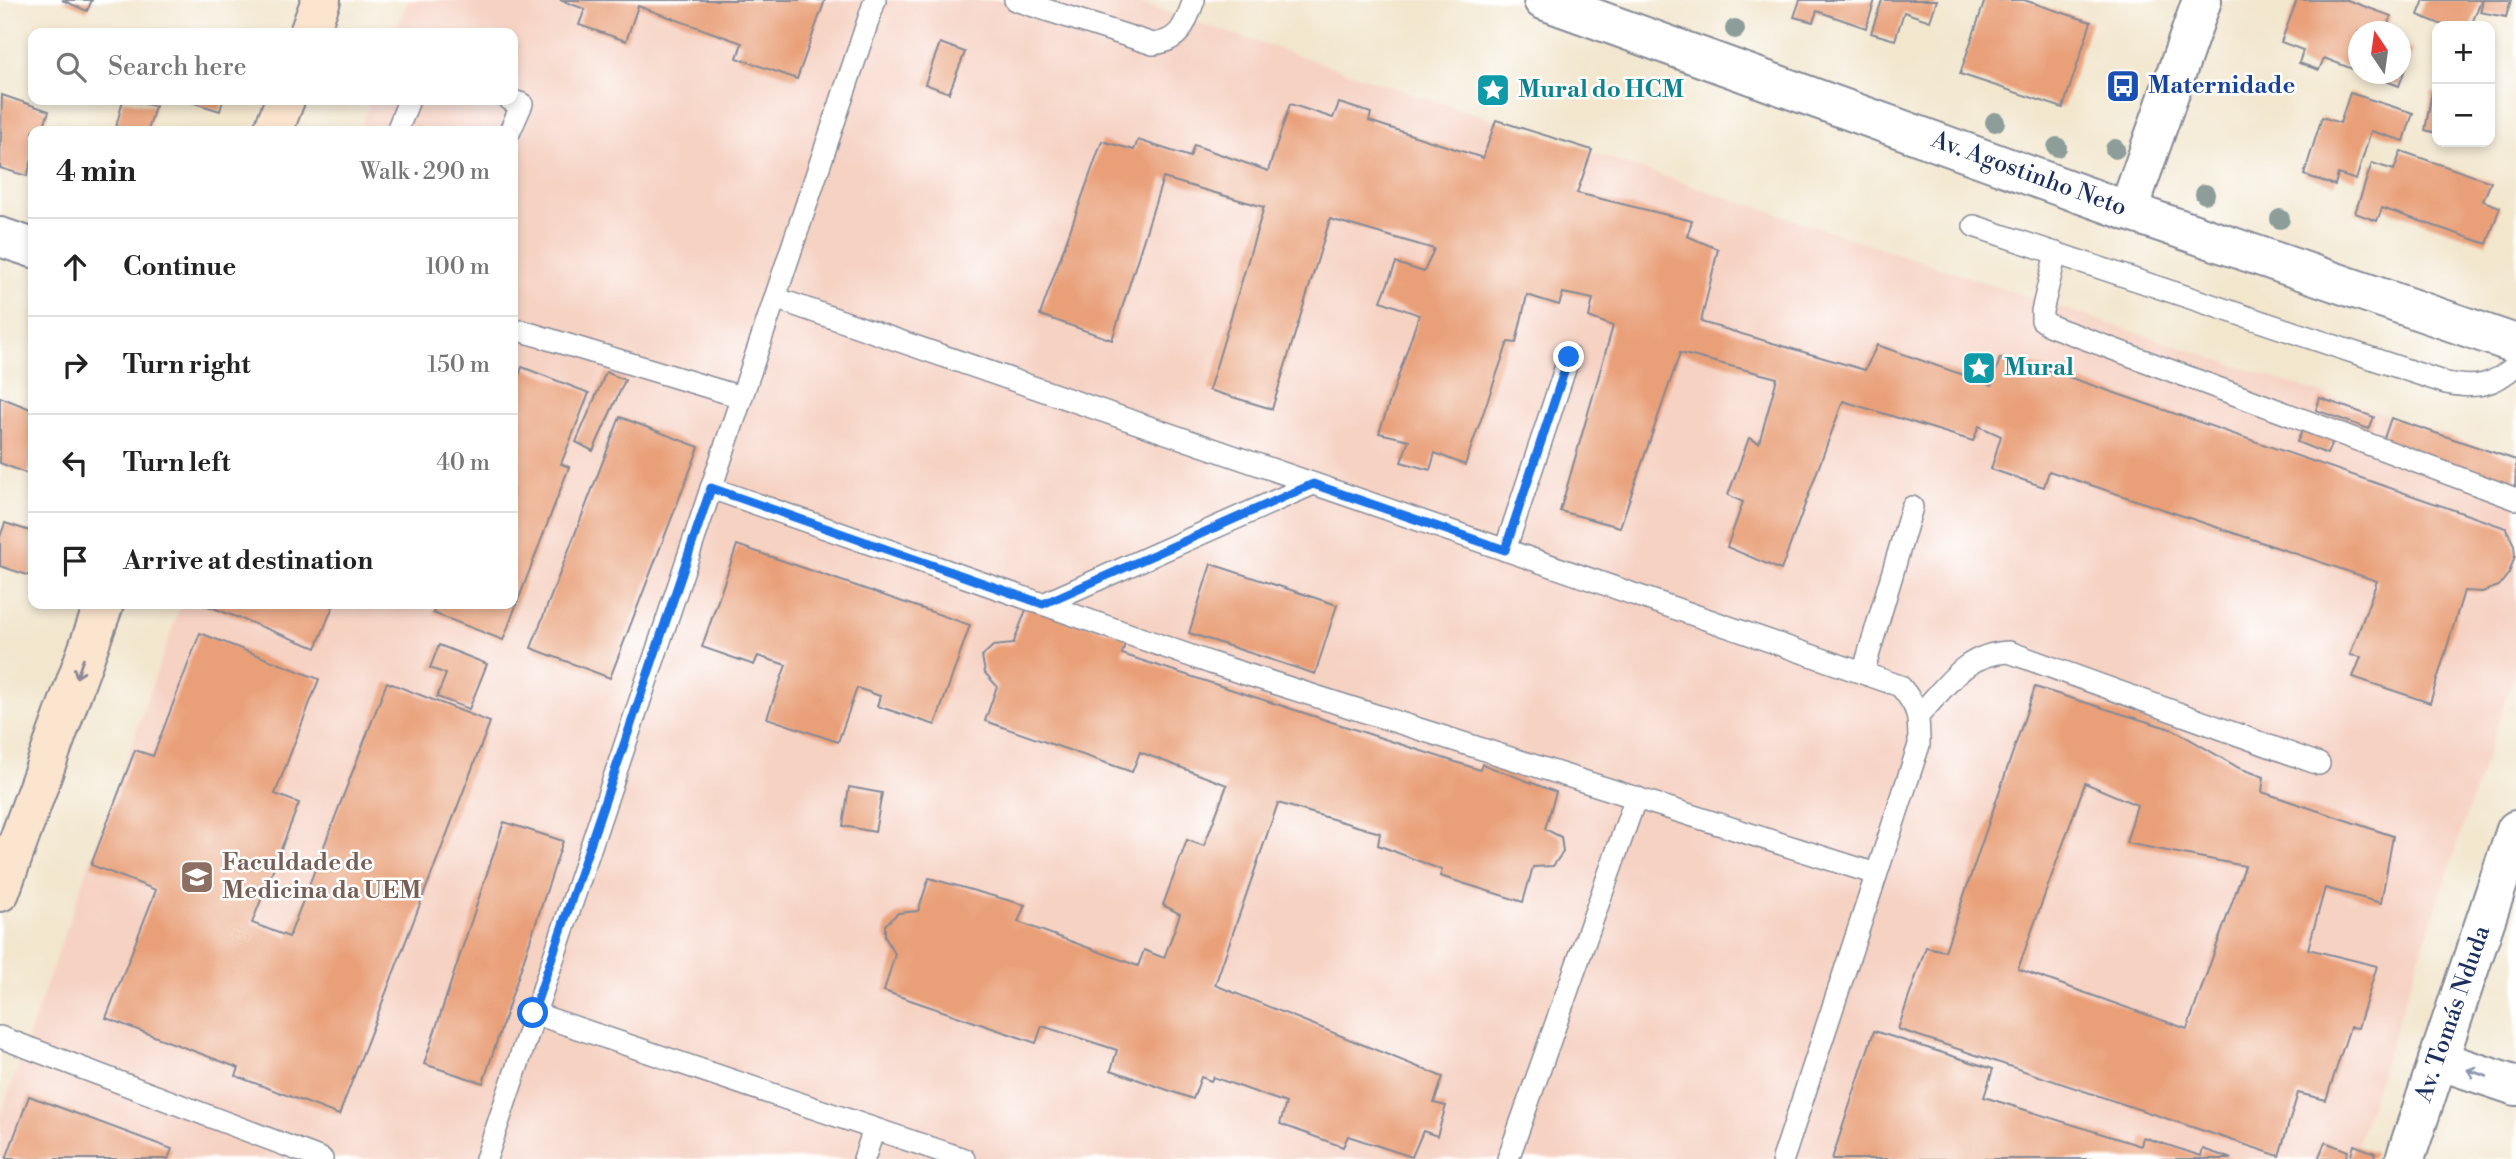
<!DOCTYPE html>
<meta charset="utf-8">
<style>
body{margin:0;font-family:"Libre Bodoni",serif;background:#f6f6f6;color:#222}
.controls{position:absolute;right:21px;top:21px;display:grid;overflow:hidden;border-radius:14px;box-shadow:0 4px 10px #0003}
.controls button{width:63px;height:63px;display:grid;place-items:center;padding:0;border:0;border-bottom:2px solid #e0e0e0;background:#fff;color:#222;font:35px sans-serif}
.compass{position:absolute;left:2348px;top:21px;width:63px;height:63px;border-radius:50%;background:#fff;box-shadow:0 4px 10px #0003;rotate:347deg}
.stop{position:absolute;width:21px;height:21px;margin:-16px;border:5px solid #1a73e8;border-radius:50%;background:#fff}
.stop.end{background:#1a73e8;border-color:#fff;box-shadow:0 2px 7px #0008}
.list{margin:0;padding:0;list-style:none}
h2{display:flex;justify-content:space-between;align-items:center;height:91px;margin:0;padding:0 28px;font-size:30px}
h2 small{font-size:23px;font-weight:400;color:#767676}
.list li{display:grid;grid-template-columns:46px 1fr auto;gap:21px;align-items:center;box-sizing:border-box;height:98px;padding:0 28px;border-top:2px solid #e0e0e0}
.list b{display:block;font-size:26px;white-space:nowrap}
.list em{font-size:23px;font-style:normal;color:#767676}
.icon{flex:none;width:38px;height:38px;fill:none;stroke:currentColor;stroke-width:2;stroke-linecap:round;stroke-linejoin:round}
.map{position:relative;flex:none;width:2516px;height:1159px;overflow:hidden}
.search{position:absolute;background:#fff;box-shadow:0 4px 10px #0003;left:28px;top:28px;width:490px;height:77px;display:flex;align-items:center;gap:18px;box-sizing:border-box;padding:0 24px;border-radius:14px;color:#767676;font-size:26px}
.panel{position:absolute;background:#fff;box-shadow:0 4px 10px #0003;left:28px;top:126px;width:490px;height:483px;border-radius:14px}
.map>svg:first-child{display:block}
</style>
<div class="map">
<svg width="2516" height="1159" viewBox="0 0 2516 1159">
<rect width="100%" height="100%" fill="#fff"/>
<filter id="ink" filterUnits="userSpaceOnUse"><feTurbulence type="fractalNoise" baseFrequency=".0143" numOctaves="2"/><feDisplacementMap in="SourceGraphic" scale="14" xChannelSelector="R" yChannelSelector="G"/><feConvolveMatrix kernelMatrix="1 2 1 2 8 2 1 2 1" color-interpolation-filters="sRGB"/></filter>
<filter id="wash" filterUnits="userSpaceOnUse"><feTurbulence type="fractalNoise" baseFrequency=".00686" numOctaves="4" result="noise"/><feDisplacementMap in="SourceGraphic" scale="28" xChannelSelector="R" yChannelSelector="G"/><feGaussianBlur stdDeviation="1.57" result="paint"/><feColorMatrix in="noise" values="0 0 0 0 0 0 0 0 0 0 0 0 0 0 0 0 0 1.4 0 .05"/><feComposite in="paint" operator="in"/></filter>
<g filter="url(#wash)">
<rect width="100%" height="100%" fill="#f2e6cd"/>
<path fill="#f6d2c3" d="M 408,0 L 1130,0 L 2516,458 L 2516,668 L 2352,1159 L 0,1159 L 0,1117 L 181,604 L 513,604 L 513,131 L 359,131 L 370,100 L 513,100 L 513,33 L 395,33 Z"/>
<g id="blocks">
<g fill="#e9a079" fill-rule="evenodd">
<path d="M 62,0 L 92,0 L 87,11 Z"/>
<path d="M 560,0 L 825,0 L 797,79 L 737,58 L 742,43 L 638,6 L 626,41 L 579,25 L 585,9 Z"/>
<path d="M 1800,0 L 1875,0 L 1866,28 L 1817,11 L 1813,22 L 1794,17 Z"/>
<path d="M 1882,0 L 1937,0 L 1930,21 L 1904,12 L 1895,40 L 1871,33 Z"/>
<path d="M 1985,0 L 2024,0 L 2091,22 L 2063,108 L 1960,74 Z"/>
<path d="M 2297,0 L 2347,0 L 2391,16 L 2385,32 L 2358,32 L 2358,71 L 2324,58 L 2319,70 L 2299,63 L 2303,50 L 2281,42 Z"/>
<path d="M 2424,0 L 2481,0 L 2471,26 L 2445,26 L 2418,15 Z"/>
<path d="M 2483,0 L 2511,0 L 2506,17 L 2480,12 Z"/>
<path d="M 940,43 L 965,52 L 949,93 L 925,84 Z"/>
<path d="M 2400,46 L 2412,50 L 2399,86 L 2367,74 L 2400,74 Z"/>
<path d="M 2432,92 L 2437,93 L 2437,133 L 2425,130 Z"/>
<path d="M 2350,93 L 2413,113 L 2404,141 L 2371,131 L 2356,180 L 2338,174 L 2335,185 L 2304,175 L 2322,117 L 2340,123 Z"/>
<path d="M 2,95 L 49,111 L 42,131 L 33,131 L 33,157 L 27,176 L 0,168 Z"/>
<path d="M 123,100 L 155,106 L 148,131 L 115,131 Z"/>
<path d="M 185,100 L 223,100 L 220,111 Z"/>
<path d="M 1339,103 L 1371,113 L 1369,121 L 1483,158 L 1496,120 L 1592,150 L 1577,193 L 1692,221 L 1687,236 L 1718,249 L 1701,322 L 1865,370 L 1877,345 L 1992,385 L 2000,358 L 2021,366 L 2025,362 L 2506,528 L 2514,545 L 2515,556 L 2509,573 L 2499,586 L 2482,592 L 2464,591 L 2430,703 L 2353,677 L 2361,657 L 2350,655 L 2377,581 L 2049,471 L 2044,487 L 1991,469 L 2001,436 L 1979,426 L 1973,441 L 1843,401 L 1781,570 L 1727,547 L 1743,502 L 1728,495 L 1749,438 L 1759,443 L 1777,378 L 1680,353 L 1620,527 L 1560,511 L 1613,326 L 1589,317 L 1593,299 L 1563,293 L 1559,305 L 1527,295 L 1516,343 L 1508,342 L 1465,465 L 1435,453 L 1430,470 L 1401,462 L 1409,440 L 1379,433 L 1419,315 L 1381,301 L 1396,263 L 1424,272 L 1434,249 L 1330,219 L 1272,409 L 1209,390 L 1264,207 L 1163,178 L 1112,340 L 1040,315 L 1102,141 L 1134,150 L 1138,140 L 1190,157 L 1194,145 L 1268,171 L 1290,104 L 1333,118 Z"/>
<path d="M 2401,151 L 2491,182 L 2483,201 L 2500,207 L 2487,244 L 2382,208 L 2377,221 L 2355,213 L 2372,163 L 2394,170 Z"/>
<path d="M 522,367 L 589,393 L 561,464 L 569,467 L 503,640 L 433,613 L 437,604 L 513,604 L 513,393 Z"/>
<path d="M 606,372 L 625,380 L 593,451 L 576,442 Z"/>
<path d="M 0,397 L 33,410 L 33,460 L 28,474 L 0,463 Z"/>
<path d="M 2320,398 L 2374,417 L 2369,429 L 2316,410 Z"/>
<path d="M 620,417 L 699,447 L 610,678 L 531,648 Z"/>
<path d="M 2391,418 L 2516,460 L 2515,488 L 2382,444 Z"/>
<path d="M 2304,426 L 2334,438 L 2327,454 L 2297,442 Z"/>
<path d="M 5,523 L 33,532 L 33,564 L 30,576 L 0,566 L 0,537 Z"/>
<path d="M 737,545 L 970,625 L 935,725 L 877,706 L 880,696 L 857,688 L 838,742 L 767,718 L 786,665 L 758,656 L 754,665 L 702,647 Z"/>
<path d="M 1211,564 L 1337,605 L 1315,674 L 1189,633 Z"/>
<path d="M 203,604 L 334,604 L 316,648 Z"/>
<path d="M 1027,607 L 1127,637 L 1122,654 L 1480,770 L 1482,764 L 1556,792 L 1545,829 L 1561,837 L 1563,852 L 1553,866 L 1533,867 L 1523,902 L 1440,876 L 1442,870 L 1378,845 L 1380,833 L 1278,803 L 1215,985 L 1443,1077 L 1434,1103 L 1446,1106 L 1437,1136 L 1423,1131 L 1412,1157 L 1348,1136 L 1343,1147 L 1280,1124 L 1286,1103 L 1213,1077 L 1211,1081 L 1201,1077 L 1193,1099 L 1111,1070 L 1117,1050 L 1042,1026 L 1036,1043 L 884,991 L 895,954 L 885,937 L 885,925 L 898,913 L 918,911 L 929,878 L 1025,905 L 1018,922 L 1138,966 L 1144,950 L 1164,958 L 1180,914 L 1163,905 L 1187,840 L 1204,846 L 1227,785 L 1140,752 L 1132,772 L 985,721 L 997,686 L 985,673 L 982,656 L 993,646 L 1013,644 Z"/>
<path d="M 200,633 L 319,679 L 275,794 L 299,803 L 252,923 L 289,937 L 387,682 L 490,722 L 339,1115 L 236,1076 L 239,1068 L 106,1018 L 156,890 L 91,865 L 135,750 L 153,756 Z"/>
<path d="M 439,645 L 487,664 L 469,709 L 437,697 L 446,674 L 430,668 Z"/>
<path d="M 2035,687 L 2174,730 L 2239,768 L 2264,777 L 2262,792 L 2393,836 L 2381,903 L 2325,888 L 2308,949 L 2377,966 L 2358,1028 L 2350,1027 L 2326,1100 L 2298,1093 L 2279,1156 L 1898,1029 L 1926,947 L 1945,951 ZM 2085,783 L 2137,805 L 2126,843 L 2245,866 L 2187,1029 L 2018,969 Z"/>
<path d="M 849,787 L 882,793 L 875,832 L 843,826 Z"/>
<path d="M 504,822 L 563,841 L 483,1083 L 424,1064 Z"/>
<path d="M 1874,1031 L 1993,1069 L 1984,1097 L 2141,1146 L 2143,1137 L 2201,1156 L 2203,1149 L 2232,1159 L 1832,1159 Z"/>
<path d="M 29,1096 L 172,1149 L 168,1159 L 6,1159 Z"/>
<path d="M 2325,1142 L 2348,1151 L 2345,1159 L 2318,1159 Z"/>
<path d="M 2354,1145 L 2375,1153 L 2373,1159 L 2350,1159 Z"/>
</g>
</g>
</g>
<g filter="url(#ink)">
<use href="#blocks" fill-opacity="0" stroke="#868a96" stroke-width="2"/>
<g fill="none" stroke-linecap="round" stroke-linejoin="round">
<g stroke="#868a96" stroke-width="24">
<g id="lane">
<path d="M 1015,0 L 1153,44 C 1181,41 1185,24 1194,0"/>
<path d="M 397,131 L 409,100"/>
<path d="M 510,131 L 522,104 L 510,100"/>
<path d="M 1974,226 L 2446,383 C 2476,389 2493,386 2516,365"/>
<path d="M 2056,253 L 2042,311 L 2042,320 L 2051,326 L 2516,499"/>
<path d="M 775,298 L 1900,686 C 1919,708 1919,716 1919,745 L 1783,1159"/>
<path d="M 522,331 L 741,397"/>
<path d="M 711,488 L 1211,663 L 1876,874"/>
<path d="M 1505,550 L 1569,357"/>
<path d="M 1043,604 L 1313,484"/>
<path d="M 1863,673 L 1912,507"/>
<path d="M 1919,715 C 1949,684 1964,654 2009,652 L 2319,764"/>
<path d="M 533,1013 L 964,1159"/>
<path d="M 0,1037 L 322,1159"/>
<path d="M 486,1159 L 875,0"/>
<path d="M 864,1159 L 874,1129"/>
<path d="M 1508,1159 L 1636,797"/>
</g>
</g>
<g stroke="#868a96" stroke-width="42">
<g id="street">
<path d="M 1543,0 L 2128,211 L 2516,344"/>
<path d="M 2128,211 L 2202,0"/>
<path d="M 0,237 L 33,248"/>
<path d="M 2438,1060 L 2516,1086"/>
<path d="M 2405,1159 L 2516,830"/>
</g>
</g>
<g stroke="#868a96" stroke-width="42">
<g id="secondary">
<path d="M 309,33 L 321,0"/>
<path d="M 273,131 L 285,100"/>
<path d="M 0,892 L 104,604"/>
</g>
</g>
<use href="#lane" stroke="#fff" stroke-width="21"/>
<use href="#street" stroke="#fff" stroke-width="38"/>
<use href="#secondary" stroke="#fce5cf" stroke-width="38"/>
</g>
<g fill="#8d9d99">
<circle cx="1735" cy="29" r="10"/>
<circle cx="1995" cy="122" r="10"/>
<circle cx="2057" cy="147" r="10"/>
<circle cx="2115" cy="149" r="10"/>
<circle cx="2205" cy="194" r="10"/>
<circle cx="2280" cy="219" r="10"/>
</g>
<defs><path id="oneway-shaft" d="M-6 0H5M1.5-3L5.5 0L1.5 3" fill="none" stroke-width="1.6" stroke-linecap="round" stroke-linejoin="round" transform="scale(1.75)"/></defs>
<use stroke="#8c8a96" href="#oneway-shaft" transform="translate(80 668) rotate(110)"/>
<use stroke="#8d97ae" href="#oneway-shaft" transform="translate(2477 1073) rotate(-161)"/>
</g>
<g fill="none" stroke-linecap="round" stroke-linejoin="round" filter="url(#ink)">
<path stroke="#1a73e8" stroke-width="9" d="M 533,1013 L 711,488 L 1043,604 L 1313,484 L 1505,550 L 1569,357"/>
</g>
<defs>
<g id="bus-square" transform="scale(1.75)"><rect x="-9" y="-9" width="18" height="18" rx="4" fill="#1a4fb4" stroke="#fff"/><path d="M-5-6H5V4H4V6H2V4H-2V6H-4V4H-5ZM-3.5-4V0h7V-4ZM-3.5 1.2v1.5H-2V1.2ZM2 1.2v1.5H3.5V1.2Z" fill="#fff"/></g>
<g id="sight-square" transform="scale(1.75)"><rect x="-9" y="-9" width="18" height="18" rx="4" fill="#0f9aa8" stroke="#fff"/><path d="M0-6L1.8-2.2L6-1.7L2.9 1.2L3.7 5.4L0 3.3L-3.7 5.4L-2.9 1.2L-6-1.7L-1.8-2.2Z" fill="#fff"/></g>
<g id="university-square" transform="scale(1.75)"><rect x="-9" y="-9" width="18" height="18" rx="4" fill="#8d6e63" stroke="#fff"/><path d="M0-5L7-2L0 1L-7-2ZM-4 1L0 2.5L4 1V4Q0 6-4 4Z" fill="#fff"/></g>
</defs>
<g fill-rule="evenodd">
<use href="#bus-square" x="2123" y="86"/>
<use href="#sight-square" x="1493" y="90"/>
<use href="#sight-square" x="1979" y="368"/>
<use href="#university-square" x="197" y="877"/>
</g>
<g text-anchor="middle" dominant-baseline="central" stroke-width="5" stroke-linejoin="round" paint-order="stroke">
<g font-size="24" font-weight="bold" fill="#164399" stroke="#fff" text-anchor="start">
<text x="2148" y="86">Maternidade</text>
</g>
<g font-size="24" font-weight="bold" fill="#0d838f" stroke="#fff" text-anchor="start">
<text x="1518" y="90">Mural do HCM</text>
<text x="2004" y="368">Mural</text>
</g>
<g font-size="24" fill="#1b2f5e" stroke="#fff">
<text transform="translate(2029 174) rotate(20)">Av. Agostinho Neto</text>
<text transform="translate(2453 1014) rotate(-71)">Av. Tomás Nduda</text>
</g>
<g font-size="24" font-weight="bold" fill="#785e54" stroke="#fff" text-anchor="start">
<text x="222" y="863">Faculdade de<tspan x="222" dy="28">Medicina da UEM</tspan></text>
</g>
</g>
</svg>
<div class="controls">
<button>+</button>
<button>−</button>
</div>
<svg class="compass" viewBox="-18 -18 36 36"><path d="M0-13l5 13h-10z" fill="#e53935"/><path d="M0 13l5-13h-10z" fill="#767676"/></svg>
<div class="stop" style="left:533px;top:1013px"></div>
<div class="stop end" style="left:1569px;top:357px"></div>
<div class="search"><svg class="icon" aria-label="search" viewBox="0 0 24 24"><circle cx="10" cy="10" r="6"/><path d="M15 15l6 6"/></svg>Search here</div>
<section class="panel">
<h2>4 min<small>Walk · 290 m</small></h2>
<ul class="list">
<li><svg class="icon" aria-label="ahead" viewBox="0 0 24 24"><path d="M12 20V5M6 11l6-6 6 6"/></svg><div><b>Continue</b></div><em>100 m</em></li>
<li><svg class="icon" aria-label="right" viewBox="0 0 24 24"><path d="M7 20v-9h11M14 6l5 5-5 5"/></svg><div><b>Turn right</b></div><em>150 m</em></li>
<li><svg class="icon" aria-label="left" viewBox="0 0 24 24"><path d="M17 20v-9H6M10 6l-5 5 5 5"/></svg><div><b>Turn left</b></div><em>40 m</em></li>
<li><svg class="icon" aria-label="arrive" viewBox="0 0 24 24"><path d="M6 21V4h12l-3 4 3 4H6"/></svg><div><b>Arrive at destination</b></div></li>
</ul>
</section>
</div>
